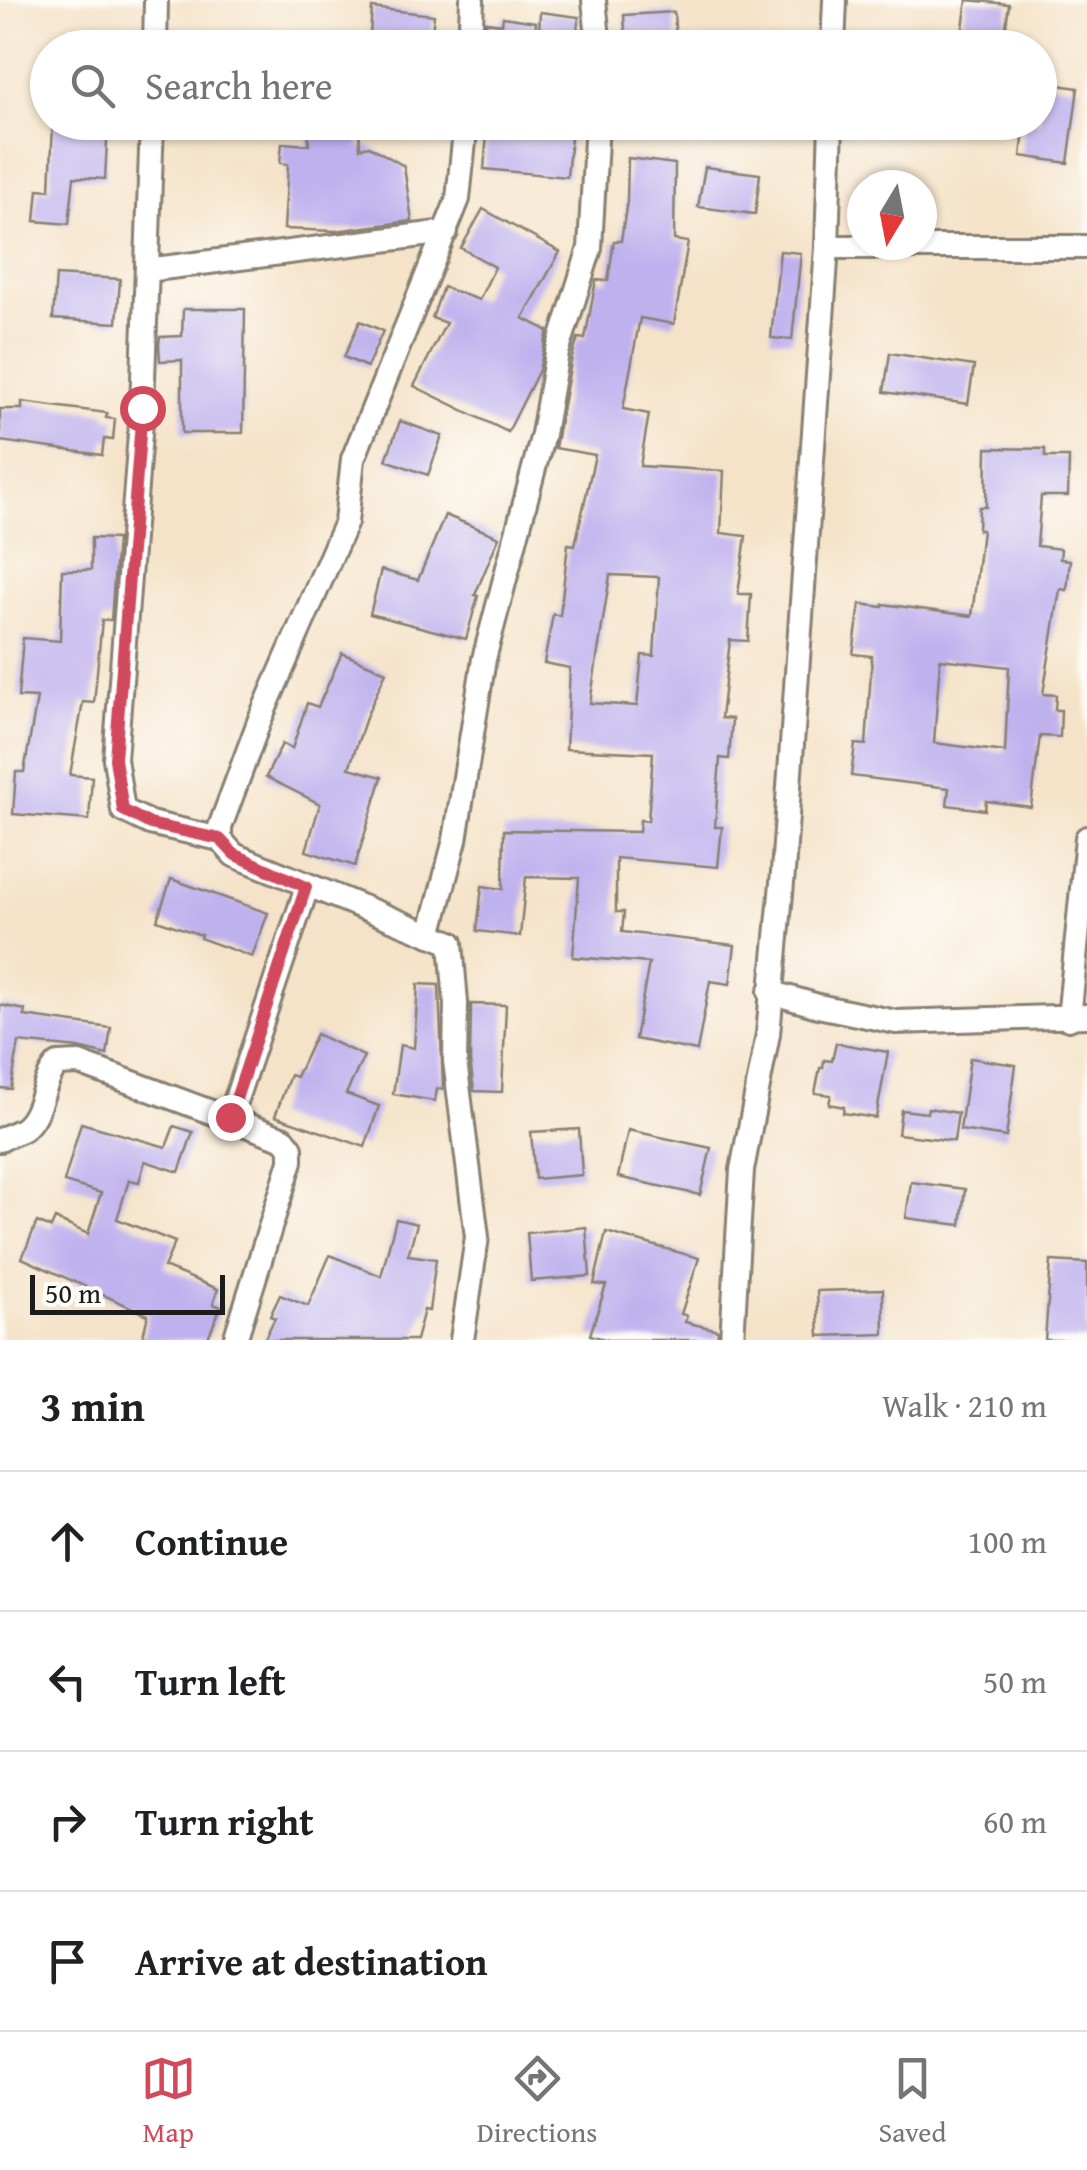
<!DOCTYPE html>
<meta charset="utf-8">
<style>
body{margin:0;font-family:"Gentium Book Plus",serif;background:#f2f2f2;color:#202124}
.compass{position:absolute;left:847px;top:170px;width:90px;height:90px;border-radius:50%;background:#fff;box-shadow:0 2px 8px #0004;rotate:190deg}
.scale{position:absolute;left:30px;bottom:25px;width:195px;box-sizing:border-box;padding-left:10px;border:5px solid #1c1c1c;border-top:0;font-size:28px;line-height:35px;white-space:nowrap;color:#1c1c1c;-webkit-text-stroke:8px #fdfcf7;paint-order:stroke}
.stop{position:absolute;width:30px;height:30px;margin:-22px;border:8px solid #d1495b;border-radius:50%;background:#fff}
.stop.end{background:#d1495b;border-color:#fff;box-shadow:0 2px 10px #0008}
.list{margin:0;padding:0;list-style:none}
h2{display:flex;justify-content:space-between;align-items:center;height:130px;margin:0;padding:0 40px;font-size:42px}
h2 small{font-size:32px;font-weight:400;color:#757577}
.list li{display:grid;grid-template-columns:65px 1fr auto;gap:30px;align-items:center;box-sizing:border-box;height:140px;padding:0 40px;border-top:2px solid #e0e0e0}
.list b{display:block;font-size:38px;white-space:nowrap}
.list em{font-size:32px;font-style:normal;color:#757577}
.icon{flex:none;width:55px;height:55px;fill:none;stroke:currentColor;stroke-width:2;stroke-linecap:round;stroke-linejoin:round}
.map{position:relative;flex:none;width:1087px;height:1340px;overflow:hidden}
.search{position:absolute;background:#fff;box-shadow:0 2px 8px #0004;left:30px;right:30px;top:30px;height:110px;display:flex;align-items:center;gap:25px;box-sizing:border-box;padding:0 35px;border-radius:55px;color:#757577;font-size:38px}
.sheet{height:690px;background:#fff}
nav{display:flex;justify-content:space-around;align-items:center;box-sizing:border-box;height:140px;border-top:2px solid #e0e0e0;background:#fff;font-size:28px;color:#757577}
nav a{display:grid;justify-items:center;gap:5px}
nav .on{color:#d1495b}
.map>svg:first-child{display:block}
</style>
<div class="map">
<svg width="1087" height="1340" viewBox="0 0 1087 1340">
<rect width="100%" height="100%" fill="#fdfcf7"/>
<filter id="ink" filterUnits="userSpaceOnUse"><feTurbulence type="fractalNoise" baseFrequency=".01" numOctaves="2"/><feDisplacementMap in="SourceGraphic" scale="20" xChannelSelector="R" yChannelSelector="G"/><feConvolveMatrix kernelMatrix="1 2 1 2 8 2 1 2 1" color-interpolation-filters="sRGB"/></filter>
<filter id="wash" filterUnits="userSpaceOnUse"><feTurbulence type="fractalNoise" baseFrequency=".0048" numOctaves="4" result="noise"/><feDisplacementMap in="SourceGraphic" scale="40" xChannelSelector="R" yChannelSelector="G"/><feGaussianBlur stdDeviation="2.25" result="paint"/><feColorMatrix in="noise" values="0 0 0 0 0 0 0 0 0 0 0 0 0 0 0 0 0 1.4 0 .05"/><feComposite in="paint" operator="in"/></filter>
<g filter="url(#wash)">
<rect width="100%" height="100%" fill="#f5e3c9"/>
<g id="blocks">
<g fill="#bfb1ee" fill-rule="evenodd">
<path d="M 967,0 L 1009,4 L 1003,48 L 960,48 Z"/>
<path d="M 372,8 L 434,15 L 431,41 L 370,34 Z"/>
<path d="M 540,12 L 579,17 L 576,37 L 539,32 Z"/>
<path d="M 674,12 L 676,43 L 626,46 L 624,15 Z"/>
<path d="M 503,17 L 536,22 L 534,47 L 485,46 L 486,22 L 502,24 Z"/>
<path d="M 1040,82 L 1078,88 L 1068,163 L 1021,156 L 1025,122 L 1040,122 Z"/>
<path d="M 53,122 L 108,122 L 105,179 L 74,177 L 69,224 L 35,221 L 38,189 L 50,190 Z"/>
<path d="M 308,122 L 359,122 L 360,148 L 369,146 L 404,166 L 412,221 L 335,231 L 284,229 L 288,164 L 280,163 L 282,143 L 309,145 Z"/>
<path d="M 488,122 L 572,128 L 567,177 L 484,169 Z"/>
<path d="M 628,158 L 675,164 L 674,240 L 688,242 L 674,324 L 640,318 L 623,409 L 649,414 L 640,466 L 724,471 L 721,533 L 746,536 L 738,594 L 751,594 L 748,641 L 730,640 L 721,718 L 732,719 L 729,759 L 720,758 L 715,827 L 722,827 L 718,867 L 616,858 L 616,912 L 624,912 L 622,932 L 735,945 L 730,984 L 710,981 L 697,1051 L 635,1039 L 649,963 L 573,957 L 579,878 L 526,877 L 520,936 L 477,931 L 482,886 L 503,889 L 504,830 L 639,832 L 640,820 L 648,821 L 653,753 L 566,749 L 570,668 L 544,663 L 553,614 L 560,616 L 568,544 L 575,545 L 595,455 L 555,448 L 572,357 L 578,338 L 585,339 L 596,280 L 608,281 L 614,241 L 621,241 L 627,201 ZM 610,575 L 659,577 L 654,656 L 642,655 L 637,706 L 590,703 Z"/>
<path d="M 705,167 L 760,174 L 755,214 L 698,207 Z"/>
<path d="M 483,209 L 560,252 L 523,318 L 548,331 L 539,370 L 508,432 L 414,386 L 446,323 L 432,318 L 443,287 L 479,300 L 495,267 L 461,248 Z"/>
<path d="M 780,251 L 801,253 L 792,340 L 771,338 Z"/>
<path d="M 56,275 L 120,279 L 117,323 L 53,319 Z"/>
<path d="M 183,309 L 245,309 L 243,433 L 182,433 L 182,360 L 160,361 L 159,344 L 160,337 L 182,336 Z"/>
<path d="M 360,321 L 383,331 L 367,367 L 344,357 Z"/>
<path d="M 890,353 L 974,366 L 968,404 L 884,392 Z"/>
<path d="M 22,402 L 107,413 L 106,418 L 115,419 L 113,440 L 104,439 L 102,455 L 0,441 L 0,409 L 22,409 Z"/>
<path d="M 400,421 L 442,436 L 428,475 L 386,460 Z"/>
<path d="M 987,448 L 1045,449 L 1045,457 L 1069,457 L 1068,496 L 1041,496 L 1037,546 L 1061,549 L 1060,559 L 1070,560 L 1067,590 L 1060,589 L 1043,694 L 1056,695 L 1055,710 L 1061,710 L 1060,737 L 1040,736 L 1031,807 L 986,801 L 985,810 L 947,805 L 949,788 L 851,776 L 855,744 L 866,745 L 872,656 L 853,654 L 860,604 L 883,607 L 883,604 L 972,616 L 982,530 L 978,530 L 979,507 L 986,507 ZM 940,659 L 1009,667 L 1005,752 L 934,743 Z"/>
<path d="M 445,515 L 499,537 L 475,595 L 478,596 L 466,639 L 370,614 L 381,570 L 418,580 Z"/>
<path d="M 91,538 L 117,539 L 111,620 L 102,620 L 94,703 L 83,702 L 70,775 L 92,777 L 89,820 L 13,814 L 16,772 L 24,772 L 37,698 L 18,697 L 23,638 L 60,641 L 62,570 L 91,570 Z"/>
<path d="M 342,653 L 386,672 L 367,715 L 349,768 L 382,777 L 355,866 L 306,851 L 320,804 L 266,777 L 282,744 L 292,749 L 307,703 L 318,707 Z"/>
<path d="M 171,879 L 268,913 L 252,957 L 200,938 L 201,935 L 157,920 Z"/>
<path d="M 418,984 L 439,985 L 443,1089 L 437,1089 L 435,1101 L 393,1094 L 400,1045 L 414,1048 Z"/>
<path d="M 471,1004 L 506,1005 L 502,1092 L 474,1091 L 470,1060 Z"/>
<path d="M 0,1005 L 25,1010 L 24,1016 L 111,1028 L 107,1055 L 79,1048 L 19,1042 L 11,1089 L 0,1088 Z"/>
<path d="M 316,1034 L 364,1056 L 346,1094 L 379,1106 L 365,1147 L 275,1116 L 290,1075 L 296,1077 Z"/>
<path d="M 836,1043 L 888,1052 L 876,1118 L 843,1113 L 844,1107 L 829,1104 L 831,1095 L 815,1093 L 820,1068 L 823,1068 L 824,1060 L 832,1061 Z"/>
<path d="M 970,1058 L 1016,1065 L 1006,1137 L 960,1130 Z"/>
<path d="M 928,1108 L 958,1113 L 954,1141 L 898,1134 L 901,1110 L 927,1113 Z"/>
<path d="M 81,1123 L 166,1147 L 174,1126 L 193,1132 L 179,1172 L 145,1161 L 139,1182 L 129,1180 L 117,1219 L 175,1242 L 164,1267 L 218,1289 L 213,1304 L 221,1307 L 207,1340 L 142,1340 L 148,1315 L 22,1258 L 37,1222 L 51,1228 L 55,1219 L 88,1234 L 101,1193 L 64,1182 Z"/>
<path d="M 579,1129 L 582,1175 L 535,1179 L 531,1132 Z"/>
<path d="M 628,1130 L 711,1148 L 700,1195 L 618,1177 Z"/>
<path d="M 911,1182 L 965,1189 L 961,1225 L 906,1218 Z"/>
<path d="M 396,1219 L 417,1224 L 408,1255 L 436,1259 L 429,1311 L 424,1310 L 416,1340 L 264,1340 L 275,1318 L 270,1316 L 280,1295 L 308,1306 L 330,1255 L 381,1276 Z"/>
<path d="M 586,1227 L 590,1276 L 531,1281 L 527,1233 Z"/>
<path d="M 606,1232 L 699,1258 L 681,1314 L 687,1316 L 685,1322 L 718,1330 L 717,1340 L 608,1340 L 590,1335 L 606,1285 L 594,1284 Z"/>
<path d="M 1051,1261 L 1087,1263 L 1087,1340 L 1045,1340 Z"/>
<path d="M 883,1289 L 884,1334 L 819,1336 L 817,1291 Z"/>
</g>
</g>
</g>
<g filter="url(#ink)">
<use href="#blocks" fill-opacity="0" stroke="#888072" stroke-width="2.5"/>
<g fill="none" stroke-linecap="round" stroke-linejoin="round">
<g stroke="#888072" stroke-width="28">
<g id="street">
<path d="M 594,0 L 599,48"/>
<path d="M 155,48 L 156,0"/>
<path d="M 470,48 L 472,0"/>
<path d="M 833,48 L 835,0"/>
<path d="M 152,122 L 142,408 L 115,759 L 123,810 L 150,823 L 220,839"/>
<path d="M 827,247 L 1087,247"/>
<path d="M 147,270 L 446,232"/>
<path d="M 430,935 L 455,840 L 484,659 L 543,434 L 557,353 L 590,248 L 597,122"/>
<path d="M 770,992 L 818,1006 L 896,1022 L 1087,1016"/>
<path d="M 1069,1019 L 1087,838"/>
<path d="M 230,1117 L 307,887"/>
<path d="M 0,1140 C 7,1136 16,1133 23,1129 C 43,1114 41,1081 58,1064 L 79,1063 L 284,1139 L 291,1148 L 291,1161 L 235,1340"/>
<path d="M 462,1340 L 477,1237 L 455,1061 L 456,1003 L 451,943 L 234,855 L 220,839 L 220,827 L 260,719 L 346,522 L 353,459 L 458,199 L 466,122"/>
<path d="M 732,1340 L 742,1170 L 768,1034 L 783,872 L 827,247 L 831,122"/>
</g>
</g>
<use href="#street" stroke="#fff" stroke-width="22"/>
</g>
</g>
<g fill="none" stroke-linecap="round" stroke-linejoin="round" filter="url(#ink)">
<path stroke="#d1495b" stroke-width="12" d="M 142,408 L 115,759 L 123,810 L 150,824 L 220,839 L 234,854 L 306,887 L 230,1117"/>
</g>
</svg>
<svg class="compass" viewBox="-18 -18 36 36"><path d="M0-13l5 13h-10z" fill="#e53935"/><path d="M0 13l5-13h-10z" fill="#757577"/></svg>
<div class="scale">50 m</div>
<div class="stop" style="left:142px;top:408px"></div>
<div class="stop end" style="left:230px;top:1117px"></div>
<div class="search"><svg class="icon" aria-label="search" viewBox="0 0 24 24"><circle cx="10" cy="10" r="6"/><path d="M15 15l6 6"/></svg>Search here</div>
</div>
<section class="sheet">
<h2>3 min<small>Walk · 210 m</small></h2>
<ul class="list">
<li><svg class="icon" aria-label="ahead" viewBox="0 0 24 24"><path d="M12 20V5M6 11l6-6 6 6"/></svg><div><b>Continue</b></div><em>100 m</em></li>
<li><svg class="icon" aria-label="left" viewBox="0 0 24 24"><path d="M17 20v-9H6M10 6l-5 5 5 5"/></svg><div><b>Turn left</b></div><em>50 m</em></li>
<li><svg class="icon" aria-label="right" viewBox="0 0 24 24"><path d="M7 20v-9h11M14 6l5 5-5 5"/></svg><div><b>Turn right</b></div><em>60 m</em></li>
<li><svg class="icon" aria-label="arrive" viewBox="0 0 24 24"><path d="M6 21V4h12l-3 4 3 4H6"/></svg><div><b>Arrive at destination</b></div></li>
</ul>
</section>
<nav>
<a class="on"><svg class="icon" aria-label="map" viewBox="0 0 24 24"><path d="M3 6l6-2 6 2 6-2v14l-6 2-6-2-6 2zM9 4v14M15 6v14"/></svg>Map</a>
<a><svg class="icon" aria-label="directions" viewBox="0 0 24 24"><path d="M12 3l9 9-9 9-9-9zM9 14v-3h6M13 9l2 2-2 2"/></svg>Directions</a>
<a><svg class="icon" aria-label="saved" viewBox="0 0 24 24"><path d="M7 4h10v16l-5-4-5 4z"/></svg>Saved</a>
</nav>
